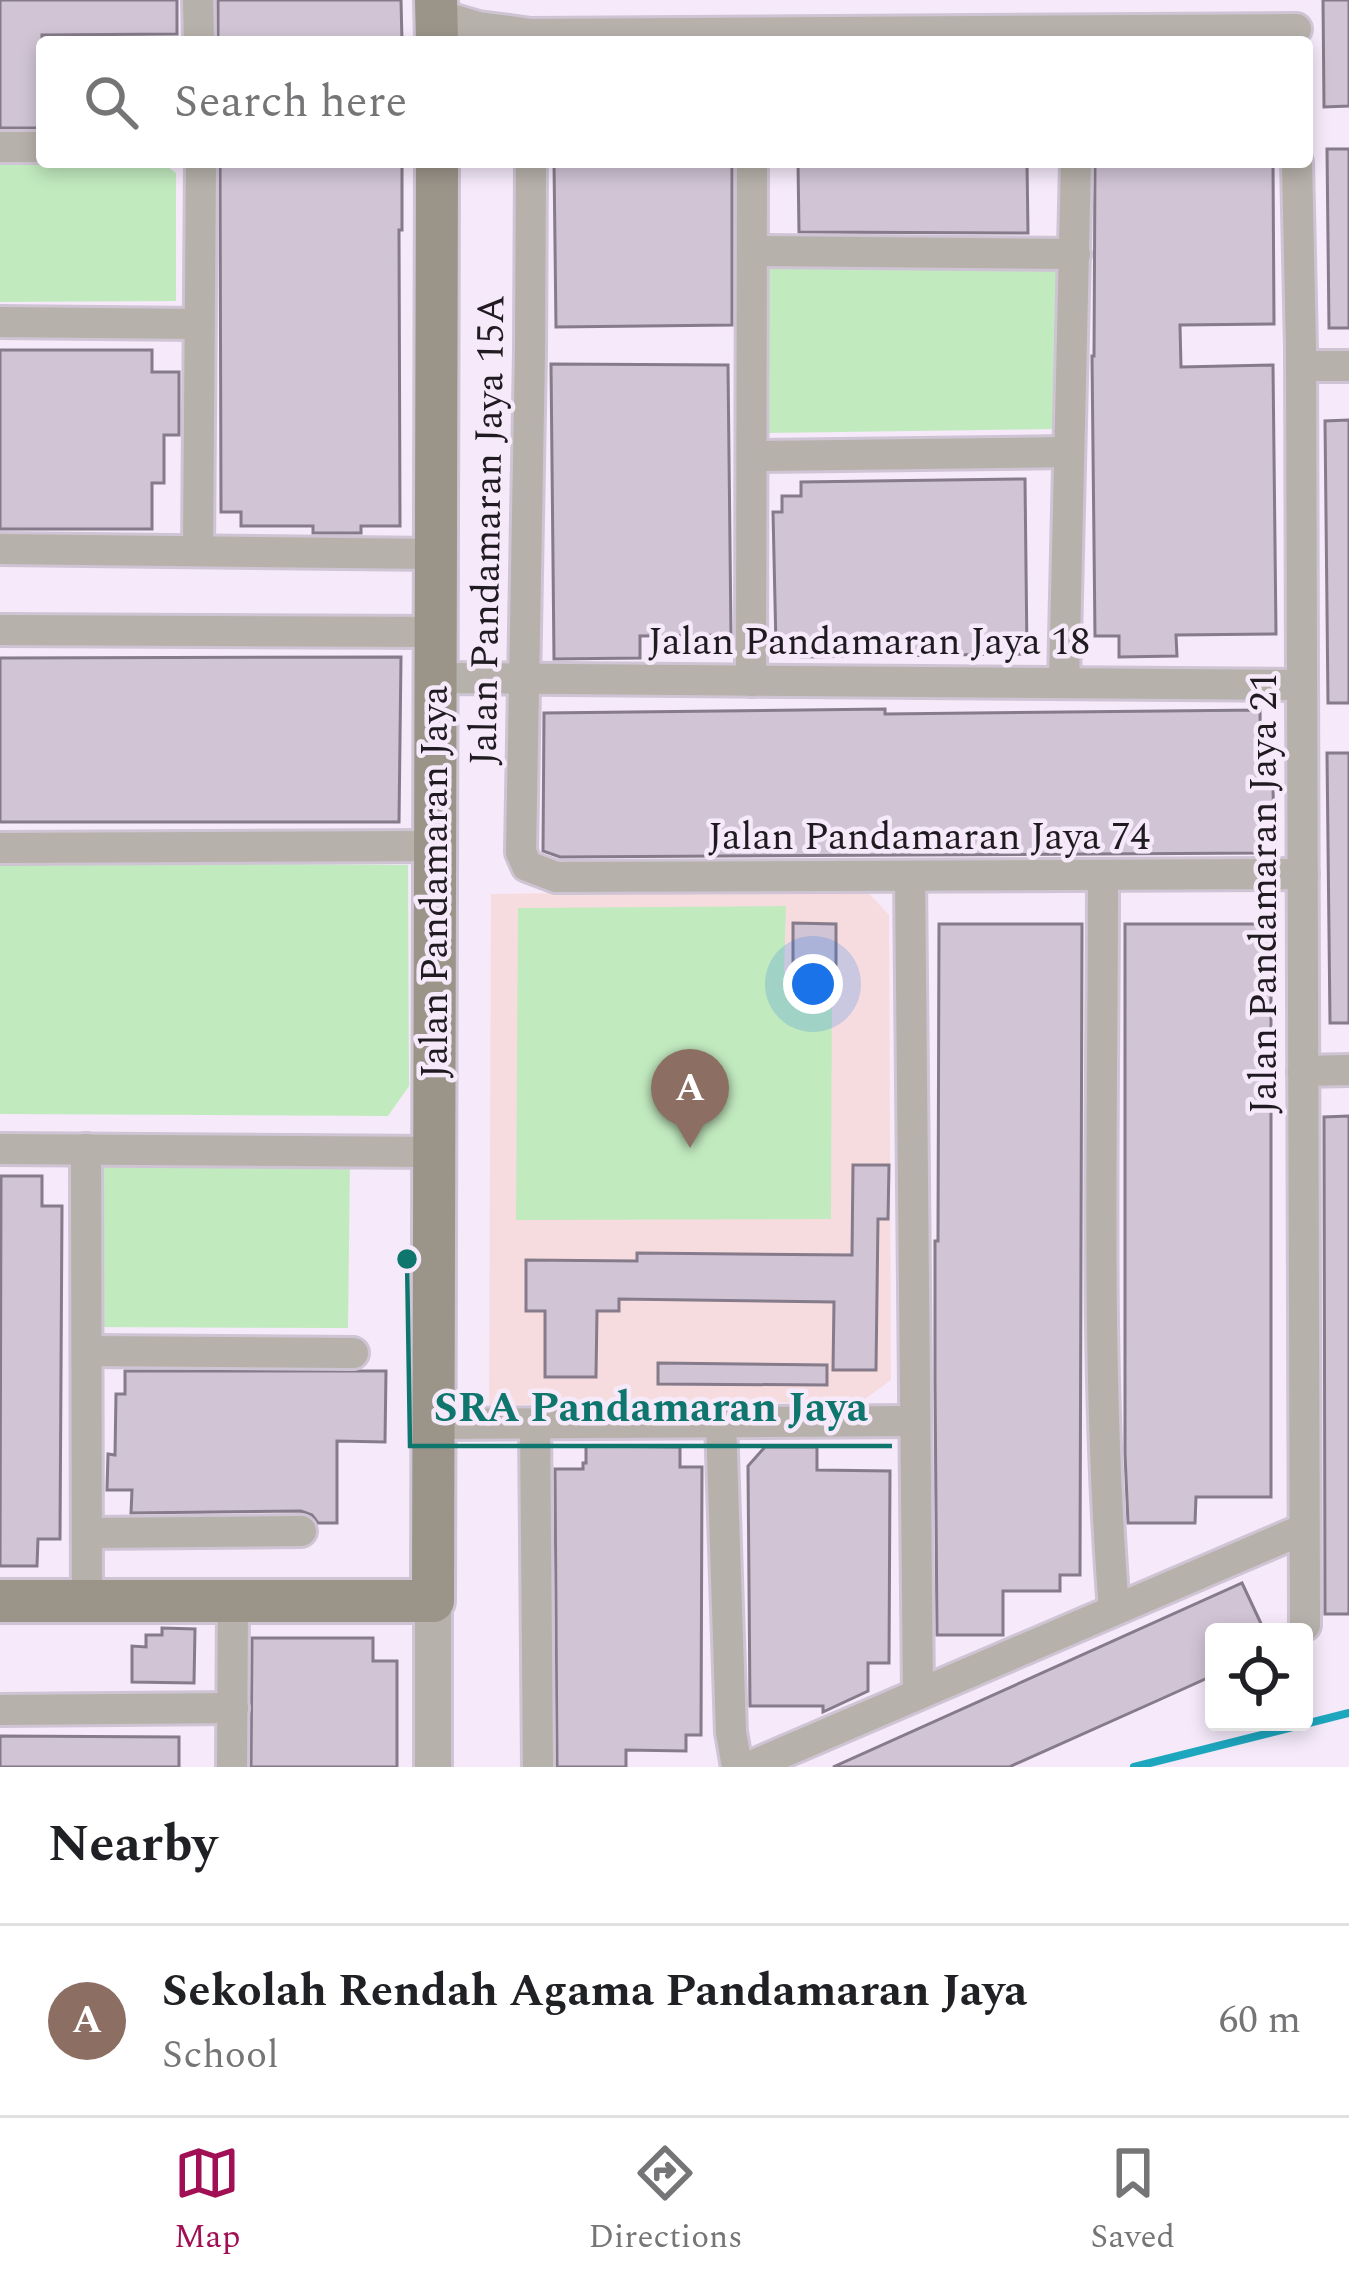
<!DOCTYPE html>
<style>
body{margin:0;font-family:Spectral,serif;background:#f6f6f6;color:#202124}
.controls{position:absolute;right:36px;bottom:36px;display:grid;overflow:hidden;border-radius:12px;box-shadow:0 6px 18px #0003}
.controls button{width:108px;height:108px;display:grid;place-items:center;padding:0;border:0;border-bottom:3px solid #e0e0e0;background:#fff;color:#202124;font:60px sans-serif}
.you{position:absolute;left:813px;top:984px;width:42px;height:42px;margin:-30px;border:9px solid #fff;border-radius:50%;background:#1a73e8;box-shadow:0 0 0 18px #1a73e833}
.badge{display:grid;place-items:center;width:78px;height:78px;border-radius:50%;background:#a11055;color:#fff;font-size:39px;font-weight:700}
.pin{position:absolute;translate:-50% -99px;filter:drop-shadow(0 3px 6px #0008)}
.pin::after{content:'';position:absolute;top:63px;width:42px;height:36px;background:inherit;clip-path:polygon(0 0,100% 0,50% 100%)}
.list{margin:0;padding:0;list-style:none}
h2{display:flex;justify-content:space-between;align-items:center;height:156px;margin:0;padding:0 48px;font-size:51px}
h2 small{font-size:39px;font-weight:400;color:#757577}
.list li{display:grid;grid-template-columns:78px 1fr auto;gap:36px;align-items:center;box-sizing:border-box;height:192px;padding:0 48px;border-top:3px solid #e0e0e0}
.list b{display:block;font-size:45px;white-space:nowrap}
.list p{margin:0;font-size:39px;white-space:nowrap;color:#757577}
.list em{font-size:39px;font-style:normal;color:#757577}
.icon{flex:none;width:66px;height:66px;fill:none;stroke:currentColor;stroke-width:2;stroke-linecap:round;stroke-linejoin:round}
.map{position:relative;flex:none;width:1349px;height:1767px;overflow:hidden}
.search{position:absolute;background:#fff;box-shadow:0 6px 18px #0003;left:36px;right:36px;top:36px;height:132px;display:flex;align-items:center;gap:30px;box-sizing:border-box;padding:0 42px;border-radius:12px;color:#757577;font-size:45px}
.sheet{height:348px;background:#fff}
nav{display:flex;justify-content:space-around;align-items:center;box-sizing:border-box;height:168px;border-top:3px solid #e0e0e0;background:#fff;font-size:33px;color:#757577}
nav a{display:grid;justify-items:center;gap:6px}
nav .on{color:#a11055}
.map>svg:first-child{display:block}
</style>
<div class="map">
<svg width="1349" height="1767" viewBox="0 0 1349 1767">
<rect width="100%" height="100%" fill="#f5e9fa"/>
<path fill="#f7dcdf" d="M 865,889 L 889,915 L 891,1380 L 861,1402 L 489,1405 L 491,894 Z"/>
<g fill="#c2eabf">
<path d="M 0,157 L 42,162 L 161,162 L 176,173 L 176,301 L 0,302 Z"/>
<path d="M 1056,266 L 1057,429 L 768,433 L 766,269 Z"/>
<path d="M 0,862 L 408,865 L 409,1086 L 388,1116 L 0,1114 Z"/>
<path d="M 786,906 L 784,972 L 832,972 L 831,1219 L 516,1220 L 518,908 Z"/>
<path d="M 94,1160 L 350,1161 L 348,1328 L 93,1327 Z"/>
</g>
<g fill="none" stroke-linecap="round" stroke-linejoin="round">
<path stroke="#1da7bf" stroke-width="8" d="M 1134,1767 L 1349,1713"/>
</g>
<g fill="#d0c4d5" stroke="#867b8a" stroke-width="3">
<path d="M 0,0 L 177,0 L 177,34 L 42,35 L 42,128 L 0,128 Z"/>
<path d="M 218,0 L 401,0 L 402,42 L 218,42 Z"/>
<path d="M 1323,0 L 1349,0 L 1349,106 L 1324,107 Z"/>
<path d="M 1327,149 L 1349,149 L 1349,328 L 1329,328 Z"/>
<path d="M 220,162 L 402,162 L 402,230 L 399,230 L 400,526 L 361,526 L 361,533 L 313,533 L 313,526 L 241,526 L 241,512 L 221,512 Z"/>
<path d="M 554,162 L 732,162 L 732,325 L 556,327 Z"/>
<path d="M 798,162 L 1027,162 L 1028,233 L 799,232 Z"/>
<path d="M 1095,162 L 1273,162 L 1274,324 L 1180,325 L 1181,367 L 1273,365 L 1276,634 L 1176,635 L 1177,656 L 1119,657 L 1119,636 L 1095,636 L 1092,356 L 1094,356 Z"/>
<path d="M 0,350 L 152,350 L 152,372 L 179,372 L 179,435 L 164,435 L 164,483 L 152,483 L 152,529 L 0,529 Z"/>
<path d="M 551,364 L 728,365 L 731,635 L 640,636 L 640,658 L 554,659 Z"/>
<path d="M 1349,420 L 1349,703 L 1328,703 L 1325,421 Z"/>
<path d="M 1025,479 L 1027,654 L 801,657 L 801,647 L 776,647 L 773,512 L 782,512 L 782,496 L 801,496 L 801,482 Z"/>
<path d="M 401,657 L 399,822 L 0,822 L 0,658 Z"/>
<path d="M 885,709 L 885,714 L 1260,710 L 1261,788 L 1273,788 L 1274,831 L 1260,831 L 1260,853 L 560,857 L 543,851 L 544,713 Z"/>
<path d="M 1327,753 L 1349,753 L 1349,1023 L 1330,1023 Z"/>
<path d="M 793,923 L 836,924 L 836,965 L 793,965 Z"/>
<path d="M 939,924 L 1082,924 L 1080,1575 L 1060,1575 L 1060,1591 L 1003,1591 L 1003,1635 L 937,1635 L 935,1383 L 935,1241 L 938,1241 Z"/>
<path d="M 1125,924 L 1271,924 L 1271,1497 L 1196,1497 L 1195,1523 L 1128,1523 L 1125,1454 Z"/>
<path d="M 1349,1116 L 1349,1614 L 1325,1614 L 1324,1117 Z"/>
<path d="M 853,1165 L 889,1165 L 888,1219 L 878,1219 L 876,1370 L 833,1370 L 834,1302 L 619,1299 L 619,1311 L 597,1311 L 596,1377 L 545,1377 L 545,1311 L 526,1311 L 526,1260 L 637,1261 L 637,1253 L 852,1255 Z"/>
<path d="M 1,1176 L 42,1176 L 42,1206 L 62,1206 L 60,1539 L 38,1539 L 37,1566 L 0,1566 Z"/>
<path d="M 658,1363 L 827,1365 L 827,1385 L 658,1384 Z"/>
<path d="M 125,1371 L 386,1371 L 385,1442 L 337,1441 L 337,1523 L 318,1523 L 312,1515 L 301,1511 L 131,1513 L 132,1490 L 107,1490 L 108,1454 L 115,1455 L 116,1394 L 125,1394 Z"/>
<path d="M 586,1446 L 680,1447 L 680,1467 L 702,1467 L 701,1735 L 686,1735 L 686,1751 L 626,1750 L 626,1767 L 557,1767 L 555,1469 L 583,1469 L 583,1463 L 586,1463 Z"/>
<path d="M 765,1447 L 817,1447 L 817,1470 L 890,1471 L 889,1663 L 868,1663 L 868,1691 L 823,1712 L 823,1706 L 750,1706 L 748,1466 Z"/>
<path d="M 1242,1583 L 1265,1632 L 1214,1632 L 1214,1675 L 1161,1699 L 1009,1767 L 833,1767 Z"/>
<path d="M 162,1628 L 195,1629 L 194,1683 L 132,1682 L 132,1646 L 146,1647 L 146,1635 L 162,1635 Z"/>
<path d="M 252,1638 L 373,1638 L 373,1661 L 397,1661 L 397,1767 L 251,1767 Z"/>
<path d="M 0,1736 L 179,1737 L 179,1767 L 0,1767 Z"/>
</g>
<g fill="none" stroke-linecap="round" stroke-linejoin="round">
<g stroke="#cec4d3" stroke-width="36">
<g id="minor">
<path d="M 198,0 L 199,42"/>
<path d="M 437,15 L 478,27 L 531,34 L 1296,29"/>
<path d="M 0,147 L 42,147"/>
<path d="M 531,162 L 530,352 L 521,852 L 527,866 L 556,877 L 1303,874"/>
<path d="M 1297,162 L 1301,348 L 1305,1625"/>
<path d="M 753,251 L 1075,254"/>
<path d="M 0,322 L 198,324"/>
<path d="M 1301,366 L 1349,366"/>
<path d="M 753,456 L 1068,452"/>
<path d="M 0,549 L 436,554"/>
<path d="M 198,551 L 201,162"/>
<path d="M 0,630 L 436,632"/>
<path d="M 436,678 L 1302,685"/>
<path d="M 751,681 L 752,162"/>
<path d="M 1064,683 L 1076,162"/>
<path d="M 0,848 L 435,846"/>
<path d="M 910,876 L 918,1694"/>
<path d="M 1103,876 C 1103,1120 1095,1366 1114,1610"/>
<path d="M 1303,1071 L 1349,1070"/>
<path d="M 0,1149 L 434,1152"/>
<path d="M 86,1149 L 87,1601"/>
<path d="M 87,1351 L 353,1353"/>
<path d="M 721,1422 L 731,1732 L 737,1767"/>
<path d="M 535,1423 L 538,1767"/>
<path d="M 434,1424 L 915,1421"/>
<path d="M 87,1533 L 301,1531"/>
<path d="M 0,1710 L 233,1708"/>
<path d="M 232,1767 L 233,1601"/>
<path d="M 749,1767 L 1304,1529"/>
</g>
</g>
<g stroke="#cec4d3" stroke-width="42">
<path id="tertiary" d="M 433,1601 L 433,1767"/>
</g>
<g stroke="#cec4d3" stroke-width="48">
<g id="secondary">
<path d="M 436,0 L 437,42"/>
<path d="M 0,1601 L 433,1601 L 437,162"/>
</g>
</g>
<use href="#minor" stroke="#b6b1aa" stroke-width="30"/>
<use href="#tertiary" stroke="#b6b1aa" stroke-width="36"/>
<use href="#secondary" stroke="#9b9489" stroke-width="42"/>
</g>
<g text-anchor="middle" dominant-baseline="central" stroke-width="9" stroke-linejoin="round" paint-order="stroke">
<g font-size="39" fill="#1f1b21" stroke="#f5e9fa">
<text transform="translate(488 530) rotate(-89)">Jalan Pandamaran Jaya 15A</text>
<text x="869" y="642">Jalan Pandamaran Jaya 18</text>
<text x="929" y="837">Jalan Pandamaran Jaya 74</text>
<text transform="translate(435 882) rotate(-90)">Jalan Pandamaran Jaya</text>
<text transform="translate(1264 893) rotate(-90)">Jalan Pandamaran Jaya 21</text>
</g>
</g>
<path fill="none" stroke="#0f766e" stroke-width="4.5" d="M407 1259L410 1446H892"/>
<circle fill="#0f766e" stroke="#f5e9fa" stroke-width="4.5" cx="407" cy="1259" r="12"/>
<g font-size="42" text-anchor="middle" font-weight="bold" fill="#0f766e" stroke="#f5e9fa" stroke-width="9" stroke-linejoin="round" paint-order="stroke">
<text x="651" y="1421">SRA Pandamaran Jaya</text>
</g>
</svg>
<div class="controls">
<button><svg class="icon" aria-label="locate" viewBox="0 0 24 24"><circle cx="12" cy="12" r="6"/><path d="M12 2v4M12 18v4M2 12h4M18 12h4"/></svg></button>
</div>
<div class="you"></div>
<div class="pin badge" style="left:690px;top:1148px;background:#8d6e63">A</div>
<div class="search"><svg class="icon" aria-label="search" viewBox="0 0 24 24"><circle cx="10" cy="10" r="6"/><path d="M15 15l6 6"/></svg>Search here</div>
</div>
<section class="sheet">
<h2>Nearby<small></small></h2>
<ul class="list">
<li><span class="badge" style="background:#8d6e63">A</span><div><b>Sekolah Rendah Agama Pandamaran Jaya</b><p>School</p></div><em>60 m</em></li>
</ul>
</section>
<nav>
<a class="on"><svg class="icon" aria-label="map" viewBox="0 0 24 24"><path d="M3 6l6-2 6 2 6-2v14l-6 2-6-2-6 2zM9 4v14M15 6v14"/></svg>Map</a>
<a><svg class="icon" aria-label="directions" viewBox="0 0 24 24"><path d="M12 3l9 9-9 9-9-9zM9 14v-3h6M13 9l2 2-2 2"/></svg>Directions</a>
<a><svg class="icon" aria-label="saved" viewBox="0 0 24 24"><path d="M7 4h10v16l-5-4-5 4z"/></svg>Saved</a>
</nav>
